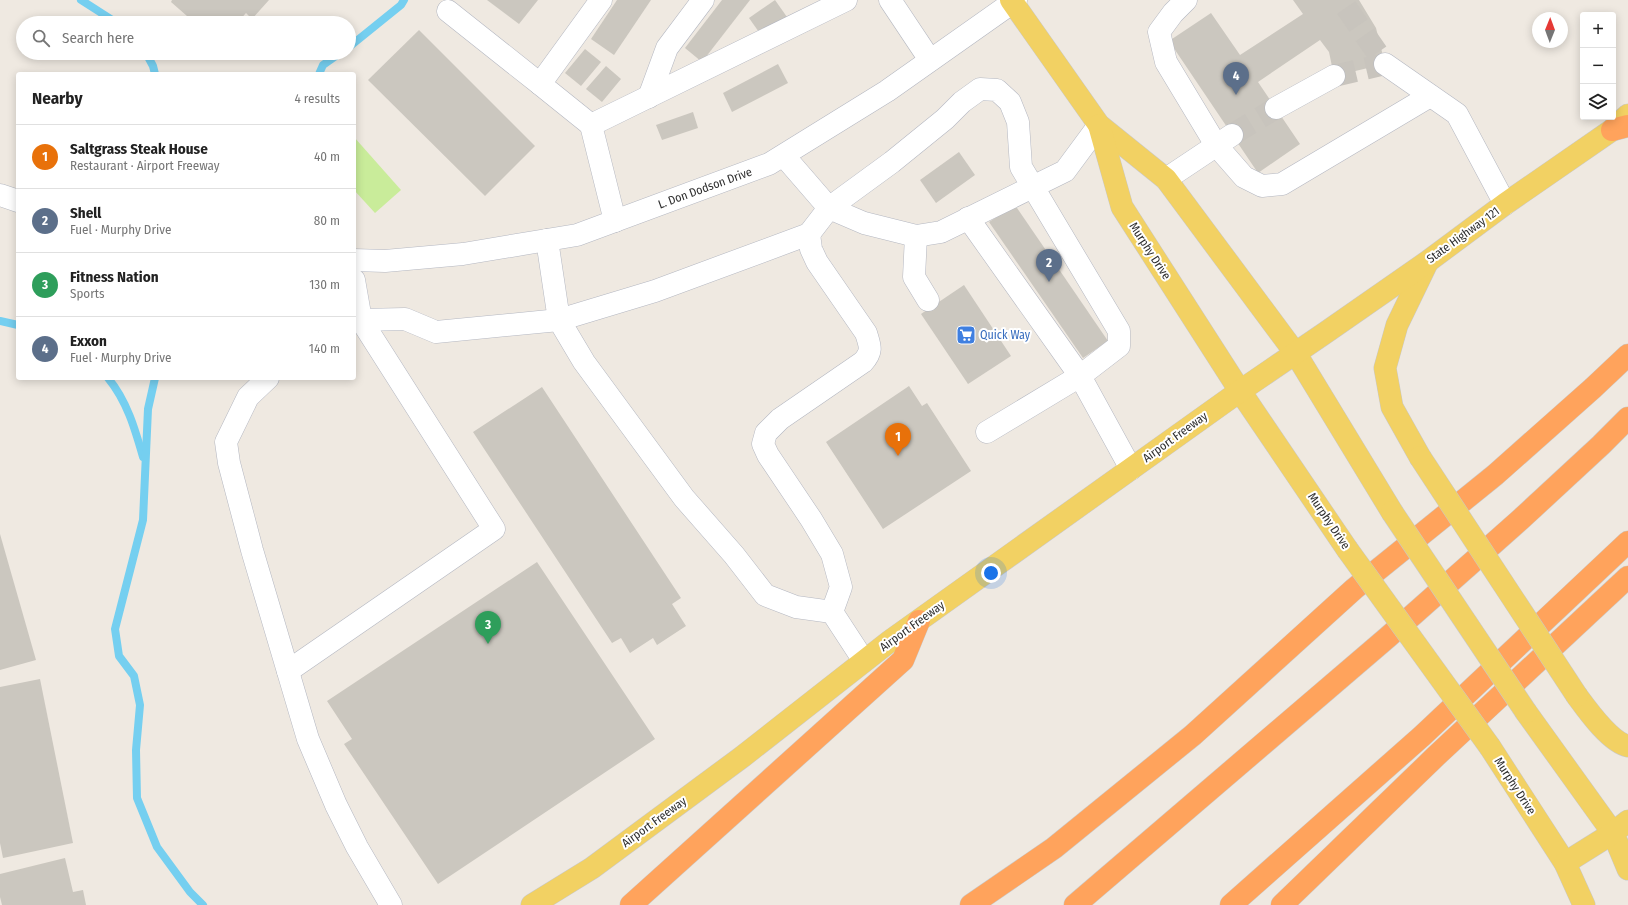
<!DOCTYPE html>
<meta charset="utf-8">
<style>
body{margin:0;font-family:"Fira Sans Condensed",sans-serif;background:#f6f6f6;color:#222}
.controls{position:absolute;right:12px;top:12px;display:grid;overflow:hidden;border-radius:4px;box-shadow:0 2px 10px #0003}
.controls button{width:36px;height:36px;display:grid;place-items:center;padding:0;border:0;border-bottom:1px solid #e0e0e0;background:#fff;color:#222;font:20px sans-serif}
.compass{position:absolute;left:1532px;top:12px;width:36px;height:36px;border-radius:50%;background:#fff;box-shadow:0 2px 10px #0003;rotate:1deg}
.you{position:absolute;left:991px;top:573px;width:14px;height:14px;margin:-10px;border:3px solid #fff;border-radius:50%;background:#1a73e8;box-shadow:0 0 0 6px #1a73e833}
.badge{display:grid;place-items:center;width:26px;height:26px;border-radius:50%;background:#4264fb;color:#fff;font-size:13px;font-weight:700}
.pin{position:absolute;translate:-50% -33px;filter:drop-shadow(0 1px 2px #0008)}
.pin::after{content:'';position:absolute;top:21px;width:14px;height:12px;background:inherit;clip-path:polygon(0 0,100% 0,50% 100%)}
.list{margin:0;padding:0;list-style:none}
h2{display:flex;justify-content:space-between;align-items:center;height:52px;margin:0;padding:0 16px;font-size:17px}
h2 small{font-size:13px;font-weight:400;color:#767676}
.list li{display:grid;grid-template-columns:26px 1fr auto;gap:12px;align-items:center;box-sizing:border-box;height:64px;padding:0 16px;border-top:1px solid #e0e0e0}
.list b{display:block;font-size:15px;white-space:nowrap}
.list p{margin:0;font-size:13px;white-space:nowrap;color:#767676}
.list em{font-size:13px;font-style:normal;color:#767676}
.icon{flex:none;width:22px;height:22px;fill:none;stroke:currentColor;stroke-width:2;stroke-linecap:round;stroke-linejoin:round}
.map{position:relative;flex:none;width:1628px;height:905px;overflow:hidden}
.search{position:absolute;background:#fff;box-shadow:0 2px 10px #0003;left:16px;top:16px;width:340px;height:44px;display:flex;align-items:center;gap:10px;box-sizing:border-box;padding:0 14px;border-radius:22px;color:#767676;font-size:15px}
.panel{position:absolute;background:#fff;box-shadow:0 2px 10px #0003;left:16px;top:72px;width:340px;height:308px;border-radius:4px}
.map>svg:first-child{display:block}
</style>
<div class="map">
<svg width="1628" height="905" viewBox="0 0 1628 905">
<rect width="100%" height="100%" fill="#efe9e1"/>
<path fill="#c9ec9a" d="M 354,137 L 401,190 L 375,213 L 354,190 Z"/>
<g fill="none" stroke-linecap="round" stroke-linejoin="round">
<g stroke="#75cff0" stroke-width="8">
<path d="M 81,0 L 117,23"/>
<path d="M 349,47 L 401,5 L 404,0"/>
<path d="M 146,53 L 153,66 L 155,74"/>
<path d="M 319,74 L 323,65 L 340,53"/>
<path d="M 0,321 L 18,325"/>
<path d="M 108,378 C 127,401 135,429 143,457"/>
<path d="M 155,378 L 148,409 L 143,520 L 115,629 L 119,656 L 134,676 L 140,705 L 136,750 L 137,798 L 157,847 L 190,892 L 203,905"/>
</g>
</g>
<g fill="#cbc7bf">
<path d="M 172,0 L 269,0 L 252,19 L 246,13 L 237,23 L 195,23 L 171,2 Z"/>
<path d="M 487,0 L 538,0 L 519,24 Z"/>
<path d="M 617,0 L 651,0 L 614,55 L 591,39 Z"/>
<path d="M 722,0 L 750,0 L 702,62 L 685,48 Z"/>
<path d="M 775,0 L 787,17 L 761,35 L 749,18 Z"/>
<path d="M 1293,0 L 1359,0 L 1376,28 L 1385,64 L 1334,76 L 1329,52 L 1320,40 L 1258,82 L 1300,144 L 1258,173 L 1169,41 L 1211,13 L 1240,55 L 1303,14 Z"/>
<path d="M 419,30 L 535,146 L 485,196 L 368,80 Z"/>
<path d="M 585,49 L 601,62 L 581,86 L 565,73 Z"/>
<path d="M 778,64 L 788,83 L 732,112 L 723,93 Z"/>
<path d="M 606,66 L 621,79 L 602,102 L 586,89 Z"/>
<path d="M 693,112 L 698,128 L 662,140 L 656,125 Z"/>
<path d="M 959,152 L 975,175 L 936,203 L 920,180 Z"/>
<path d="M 1015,205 L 1108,341 L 1083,358 L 989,222 Z"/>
<path d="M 964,285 L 1011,356 L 968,384 L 921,314 Z"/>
<path d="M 909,386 L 922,406 L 927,403 L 971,471 L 883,529 L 826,442 Z"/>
<path d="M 542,387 L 681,598 L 672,604 L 686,626 L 657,645 L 653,638 L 630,653 L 621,638 L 612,643 L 473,432 Z"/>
<path d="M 0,534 L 36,660 L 0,670 Z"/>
<path d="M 537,562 L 655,739 L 438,884 L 344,744 L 352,739 L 327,701 Z"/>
<path d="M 40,679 L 73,843 L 3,858 L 0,843 L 0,687 Z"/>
<path d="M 65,858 L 73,892 L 83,890 L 86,905 L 2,905 L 0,897 L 0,874 Z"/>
</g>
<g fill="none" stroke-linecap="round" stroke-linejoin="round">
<g stroke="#c8c4bd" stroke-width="22" stroke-dasharray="22 11" stroke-linecap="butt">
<path d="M 1334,76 L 1385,64 L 1341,0"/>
<path d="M 1232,135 L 1276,108"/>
</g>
<g stroke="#b4b7c1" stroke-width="23">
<g id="minor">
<path d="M 890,0 L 930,60"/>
<path d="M 1186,0 L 1173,13 L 1159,32 L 1166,62 L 1216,145 L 1244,177 L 1262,186 L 1282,184 L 1430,96"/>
<path d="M 448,11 L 540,84"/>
<path d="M 1385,64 L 1457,114 L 1505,204"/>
<path d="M 649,97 L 667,48 L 703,0"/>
<path d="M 1276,108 L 1334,76"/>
<path d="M 591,125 L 540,84 L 601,0"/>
<path d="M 1099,125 L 1065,171 L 941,232 L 916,236 L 864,223 L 829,208 L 892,162 L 945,119 L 962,102 L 980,89 L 997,90 L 1010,102 L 1018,122 L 1021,167 L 1033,187 L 1119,331 L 1119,346 L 1080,376 L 1131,469"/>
<path d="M 1166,179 L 1232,135"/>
<path d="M 0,195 L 18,201"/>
<path d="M 968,218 L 1080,376 L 987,432"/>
<path d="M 615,221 L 591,125 L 846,0"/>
<path d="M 809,234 L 811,249 L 817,262 L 866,333 C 870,346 873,351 863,362 L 780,419 L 766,433 L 763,444 L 768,455 L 811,519 L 832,554 L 841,587 L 832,612"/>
<path d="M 916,236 L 914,277 L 928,300"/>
<path d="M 547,240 L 559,320 L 655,291 L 809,234 L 829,208 L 784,156"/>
<path d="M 354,260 L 385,261 L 463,254 L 577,235 L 769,164 L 887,91 L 1016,0"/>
<path d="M 354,280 L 361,320 L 354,322"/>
<path d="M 361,320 L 405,319 L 436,332 L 559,320 L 584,362 L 684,498 L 734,555 L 765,595 L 796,607 L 832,612 L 864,661"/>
<path d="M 268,378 L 248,397 L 226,442 L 229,463 L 252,550 L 308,739 L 336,805 L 357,847 L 391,905"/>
<path d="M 288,671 L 494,529 L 361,320"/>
</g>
</g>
<g stroke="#c9c9c9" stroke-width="23">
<g id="major">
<path d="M 1011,0 L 1099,125 L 1166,179 L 1296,354 L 1392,512"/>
<path d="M 1099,125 L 1122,207 L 1240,391 L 1347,549"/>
<path d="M 1420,457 L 1392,407 L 1385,368 L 1397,325 L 1427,263"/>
<path d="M 1577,696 C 1588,711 1610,742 1628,746"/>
<path d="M 1526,712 L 1613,833 L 1628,869"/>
<path d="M 1490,747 L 1565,863 L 1584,905"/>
<path d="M 1565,863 L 1613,833 L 1628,821"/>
<path d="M 532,905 L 592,868 L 742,757 L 890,641 L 1240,391 L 1325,333 L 1427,262 L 1505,204 L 1612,130 L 1628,115"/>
</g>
</g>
<g stroke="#c9c9c9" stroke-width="23">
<g id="highway">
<path d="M 1612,130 L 1628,126"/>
<path d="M 631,905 L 903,660 L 919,621"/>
<path d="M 971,905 L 1054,848 L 1193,735 L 1354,589 L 1495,475 L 1593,388 L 1628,355"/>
<path d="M 1075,905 L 1388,637 L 1521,519 L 1601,445 L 1628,418"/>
<path d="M 1231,905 L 1422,736 L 1628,542"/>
<path d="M 1282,905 L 1436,756 L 1628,577"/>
</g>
</g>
<use href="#minor" stroke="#fff" stroke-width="22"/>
<use href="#major" stroke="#f2d163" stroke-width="22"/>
<use href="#highway" stroke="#ffa35c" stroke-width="22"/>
<g stroke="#c9c9c9" stroke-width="23" stroke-linecap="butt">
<g id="major-bridge">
<path d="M 1420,457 L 1577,696"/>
<path d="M 1392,512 L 1526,712"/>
<path d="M 1347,549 L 1490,747"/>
</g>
</g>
<use href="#major-bridge" stroke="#f2d163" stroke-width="22"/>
</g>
<defs>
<g id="supermarket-square" transform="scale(1)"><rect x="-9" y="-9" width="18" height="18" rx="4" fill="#3f7fe0" stroke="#fff"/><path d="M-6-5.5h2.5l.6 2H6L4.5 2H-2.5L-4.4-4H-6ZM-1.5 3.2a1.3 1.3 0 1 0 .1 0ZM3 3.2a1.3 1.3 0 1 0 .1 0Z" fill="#fff"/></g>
</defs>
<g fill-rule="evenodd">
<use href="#supermarket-square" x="966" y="335"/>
</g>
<g text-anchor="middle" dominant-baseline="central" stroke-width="4" stroke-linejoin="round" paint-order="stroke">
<g font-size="12" fill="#2e2e2e" stroke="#fff">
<text transform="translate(705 188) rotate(-20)">L. Don Dodson Drive</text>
<text transform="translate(1463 235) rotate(-36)">State Highway 121</text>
<text transform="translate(1150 251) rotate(57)">Murphy Drive</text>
<text transform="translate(1175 437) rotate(-36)">Airport Freeway</text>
<text transform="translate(1329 521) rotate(56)">Murphy Drive</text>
<text transform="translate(912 626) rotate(-36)">Airport Freeway</text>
<text transform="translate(1515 786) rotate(57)">Murphy Drive</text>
<text transform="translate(654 822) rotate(-36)">Airport Freeway</text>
</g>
<g font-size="12" fill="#366cbe" stroke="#fff" text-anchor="start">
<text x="980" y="335">Quick Way</text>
</g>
</g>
</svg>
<div class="controls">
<button>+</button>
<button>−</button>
<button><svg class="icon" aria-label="layers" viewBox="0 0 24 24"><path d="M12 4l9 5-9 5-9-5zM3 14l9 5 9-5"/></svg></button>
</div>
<svg class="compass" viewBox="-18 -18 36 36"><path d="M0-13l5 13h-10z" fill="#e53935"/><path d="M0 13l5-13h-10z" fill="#767676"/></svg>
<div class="you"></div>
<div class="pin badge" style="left:898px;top:456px;background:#e8710a">1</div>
<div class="pin badge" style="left:1049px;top:282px;background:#5c6f8a">2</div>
<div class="pin badge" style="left:488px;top:644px;background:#2e9e5b">3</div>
<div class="pin badge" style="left:1236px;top:95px;background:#5c6f8a">4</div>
<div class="search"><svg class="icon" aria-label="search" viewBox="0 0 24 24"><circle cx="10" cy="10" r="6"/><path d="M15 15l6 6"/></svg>Search here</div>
<section class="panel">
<h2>Nearby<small>4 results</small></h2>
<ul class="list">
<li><span class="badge" style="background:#e8710a">1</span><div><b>Saltgrass Steak House</b><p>Restaurant · Airport Freeway</p></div><em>40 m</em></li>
<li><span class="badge" style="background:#5c6f8a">2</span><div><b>Shell</b><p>Fuel · Murphy Drive</p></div><em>80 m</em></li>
<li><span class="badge" style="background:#2e9e5b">3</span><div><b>Fitness Nation</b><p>Sports</p></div><em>130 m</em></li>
<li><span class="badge" style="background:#5c6f8a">4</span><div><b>Exxon</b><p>Fuel · Murphy Drive</p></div><em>140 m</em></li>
</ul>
</section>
</div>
